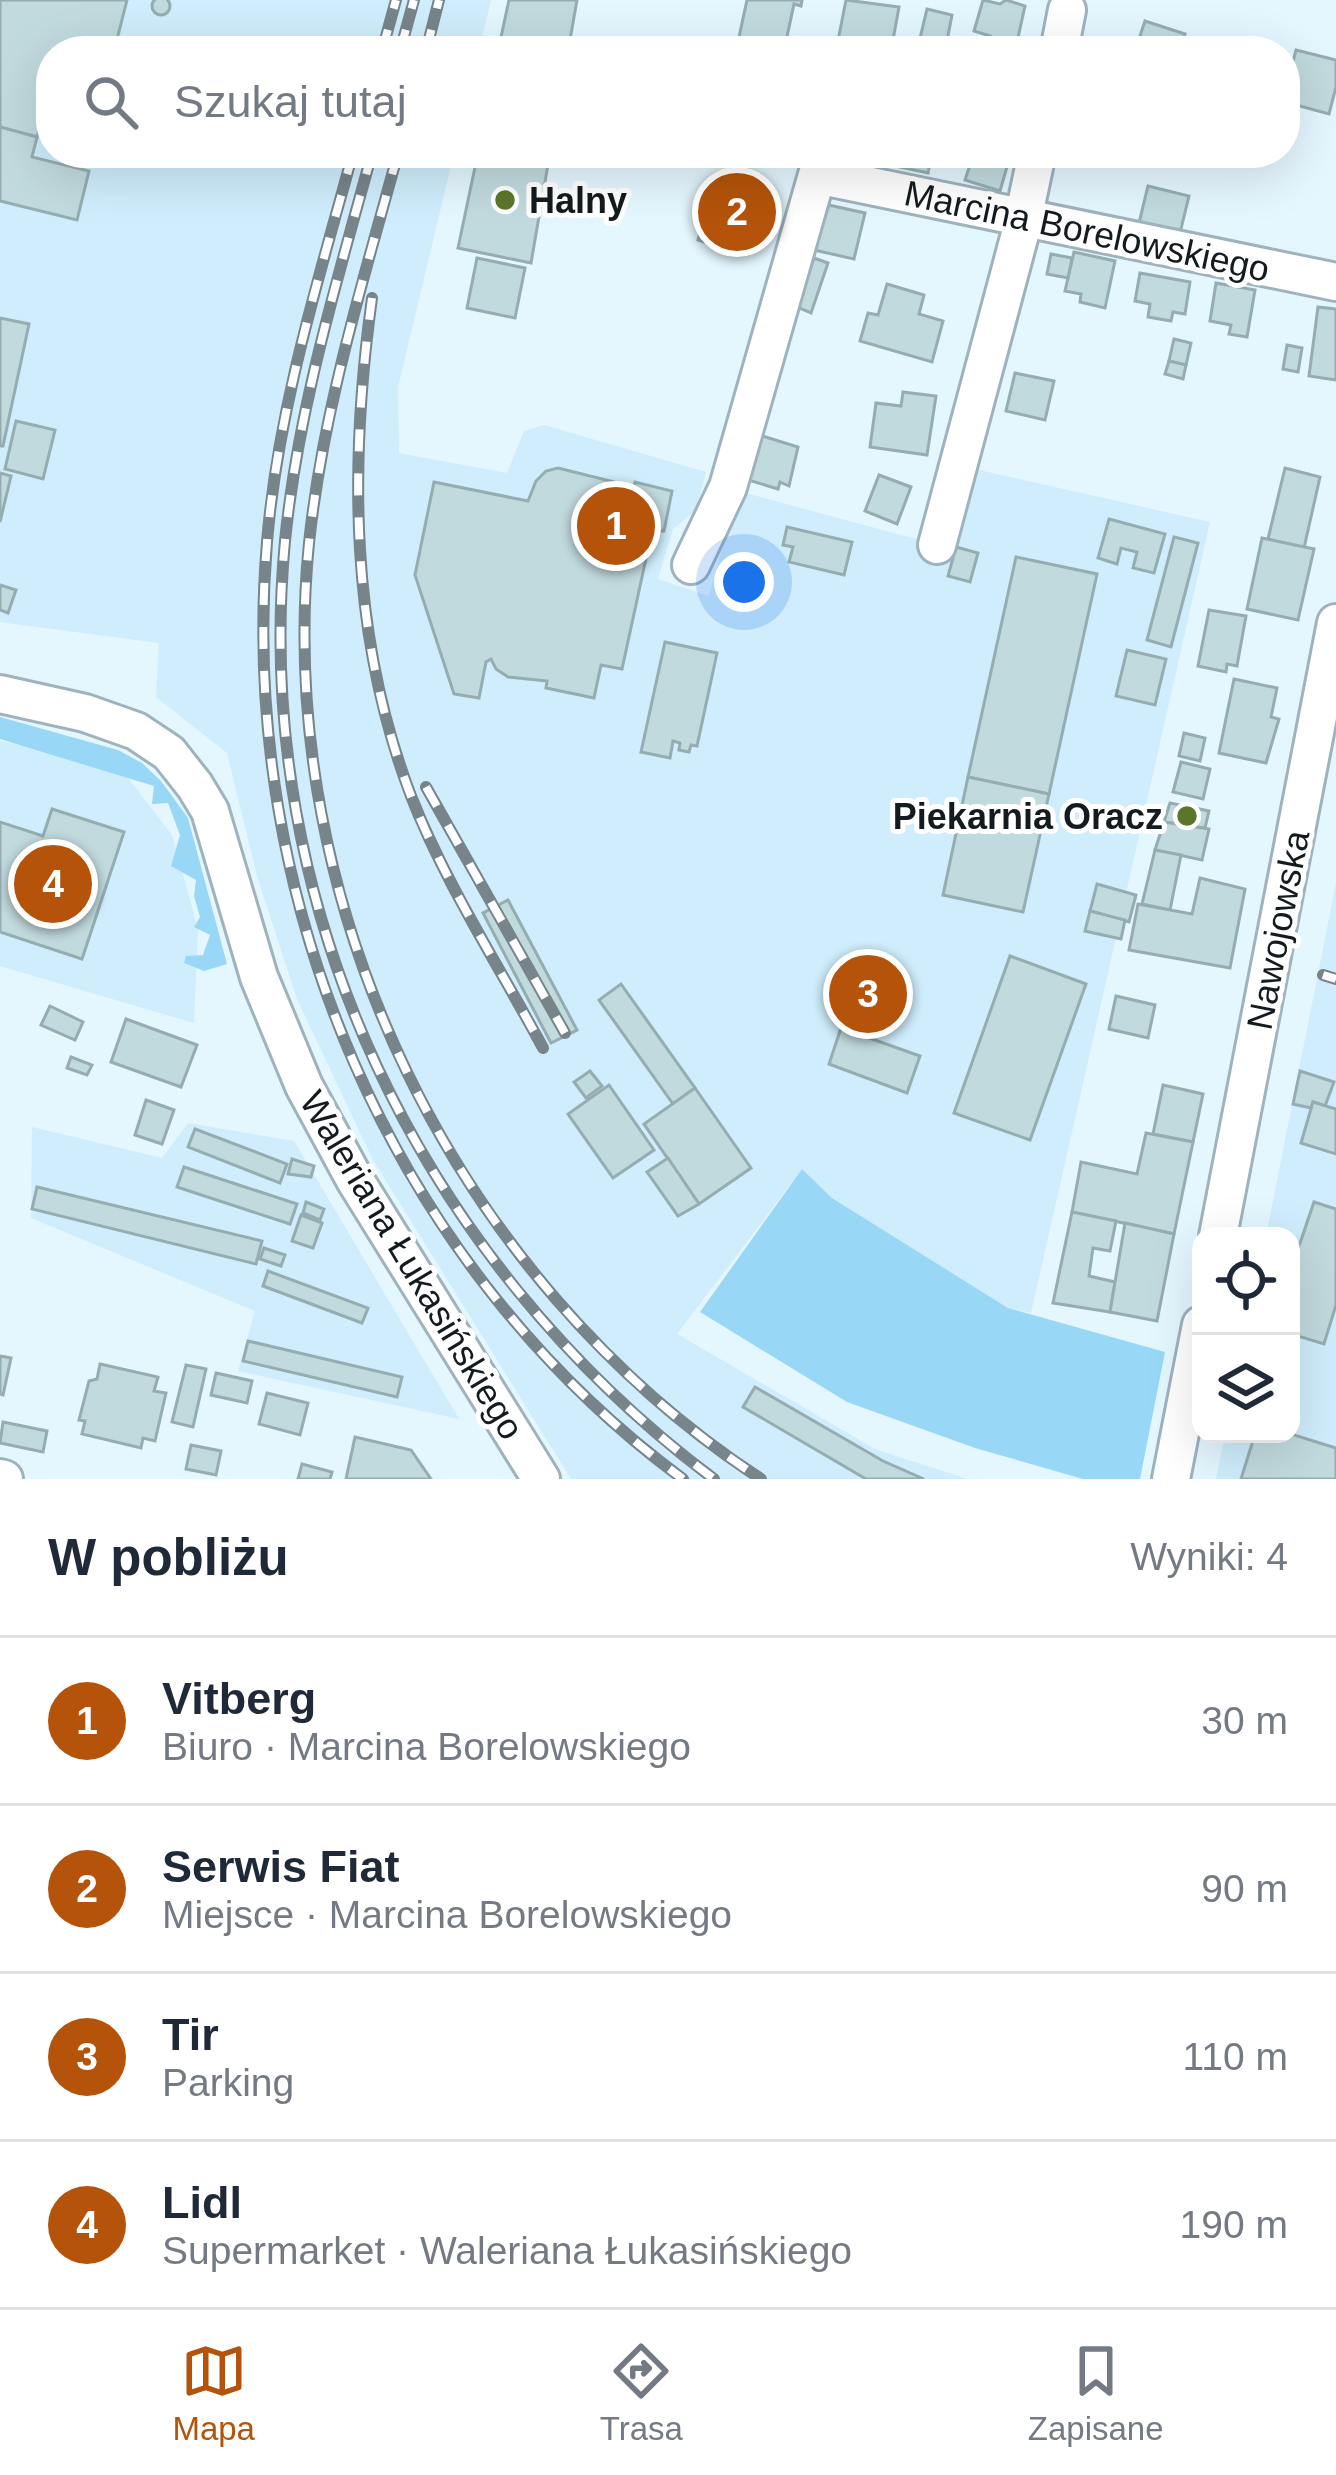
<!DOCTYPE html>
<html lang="pl">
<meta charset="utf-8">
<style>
body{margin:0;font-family:Arial,sans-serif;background:#f2f2f3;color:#1f2937}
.controls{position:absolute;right:36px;bottom:36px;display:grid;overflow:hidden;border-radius:24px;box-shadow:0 12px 48px #0002}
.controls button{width:108px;height:108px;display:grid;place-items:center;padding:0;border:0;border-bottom:3px solid #e0e1e3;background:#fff;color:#1f2937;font:60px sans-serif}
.you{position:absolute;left:744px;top:582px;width:42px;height:42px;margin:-30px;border:9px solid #fff;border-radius:50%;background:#1a73e8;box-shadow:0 0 0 18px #1a73e833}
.badge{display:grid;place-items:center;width:78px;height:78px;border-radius:50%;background:#b45309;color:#fff;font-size:39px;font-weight:700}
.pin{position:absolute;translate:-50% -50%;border:6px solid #fff;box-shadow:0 3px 12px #0006}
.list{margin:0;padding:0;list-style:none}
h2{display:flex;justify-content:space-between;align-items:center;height:156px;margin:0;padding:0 48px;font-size:51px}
h2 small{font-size:39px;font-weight:400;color:#747a83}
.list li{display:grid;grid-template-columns:78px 1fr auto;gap:36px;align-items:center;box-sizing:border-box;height:168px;padding:0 48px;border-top:3px solid #e0e1e3}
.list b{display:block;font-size:45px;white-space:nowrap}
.list p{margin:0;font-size:39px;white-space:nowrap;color:#747a83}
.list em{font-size:39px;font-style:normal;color:#747a83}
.icon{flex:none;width:66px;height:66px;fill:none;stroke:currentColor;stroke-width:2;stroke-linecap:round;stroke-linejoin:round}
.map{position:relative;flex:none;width:1336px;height:1479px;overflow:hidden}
.search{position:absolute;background:#fff;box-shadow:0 12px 48px #0002;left:36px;right:36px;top:36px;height:132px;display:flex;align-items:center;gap:30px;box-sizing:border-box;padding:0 42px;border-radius:48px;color:#747a83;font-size:45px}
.sheet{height:828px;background:#fff}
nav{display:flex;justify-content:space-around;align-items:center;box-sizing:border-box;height:168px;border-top:3px solid #e0e1e3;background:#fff;font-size:33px;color:#747a83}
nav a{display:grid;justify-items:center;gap:6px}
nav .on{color:#b45309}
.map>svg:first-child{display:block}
</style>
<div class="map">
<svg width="1336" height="1479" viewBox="0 0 1336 1479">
<rect width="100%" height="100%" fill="#e4f6fe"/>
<g fill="#cfedfc">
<path d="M 0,0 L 491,0 L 479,51 L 51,51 L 51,153 L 454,153 L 398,387 L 399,453 L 507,473 L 524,431 L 544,425 L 706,472 L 696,510 L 673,529 L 658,579 L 709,596 L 738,491 L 953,549 L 979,470 L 1210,522 L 1031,1313 L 1008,1308 L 891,1235 L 832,1198 L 802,1169 L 677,1334 L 875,1449 L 967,1479 L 571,1479 L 373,1160 L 297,999 L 257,876 L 227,753 L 156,697 L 159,643 L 0,622 Z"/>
<path d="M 0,741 L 118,765 L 172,835 L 198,929 L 194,1023 L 0,966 Z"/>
<path d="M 1336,883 L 1336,1479 L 1216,1479 L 1225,1434 L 1291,1434 L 1291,1236 L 1266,1236 Z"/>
<path d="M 188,1123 L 294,1141 L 459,1419 L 238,1371 L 255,1311 L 31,1218 L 32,1127 L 162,1158 Z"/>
</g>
<g fill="#98d8f6">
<path d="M 0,717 L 118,750 L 142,763 L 161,781 L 188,818 L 227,964 L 204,971 L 184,963 L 186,956 L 203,955 L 210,935 L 194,927 L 200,917 L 194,896 L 196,880 L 171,866 L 180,835 L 168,803 L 152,804 L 154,786 L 0,739 Z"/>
<path d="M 802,1169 L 832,1198 L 1008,1308 L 1165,1352 L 1140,1479 L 1083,1479 L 975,1448 L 847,1402 L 700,1312 Z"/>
</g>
<g fill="#c1dade" stroke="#95adb1" stroke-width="3">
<circle cx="161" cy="6" r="9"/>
<path d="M 0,0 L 127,0 L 114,51 L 51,51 L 51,85 L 37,137 L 0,127 Z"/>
<path d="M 509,0 L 577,0 L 568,51 L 498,51 Z"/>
<path d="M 747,0 L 802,0 L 801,6 L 794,4 L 784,51 L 736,51 Z"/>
<path d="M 846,0 L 899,7 L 891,51 L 836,51 Z"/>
<path d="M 983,0 L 1000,4 L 1006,0 L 1025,6 L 1015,51 L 988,42 L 990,36 L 974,31 Z"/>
<path d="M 927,9 L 952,15 L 945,51 L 917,51 Z"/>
<path d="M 1145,21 L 1185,34 L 1179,51 L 1135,51 Z"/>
<path d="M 1296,50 L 1336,60 L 1336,87 L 1329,114 L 1285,102 L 1285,73 L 1287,65 L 1292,66 Z"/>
<path d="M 0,127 L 37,137 L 32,157 L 89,171 L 77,220 L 0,201 Z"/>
<path d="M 478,153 L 550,153 L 531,263 L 458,248 Z"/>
<path d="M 903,153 L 932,153 L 928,173 L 900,167 Z"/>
<path d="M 962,153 L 1011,153 L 1000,191 L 965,180 L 971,162 L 960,159 Z"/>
<path d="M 1206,153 L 1227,153 L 1223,166 L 1203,161 Z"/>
<path d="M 713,185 L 771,200 L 759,243 L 718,233 L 715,245 L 698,240 Z"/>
<path d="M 1148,186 L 1189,196 L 1180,233 L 1139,223 Z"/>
<path d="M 824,204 L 865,213 L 854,259 L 814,250 Z"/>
<path d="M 1074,252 L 1115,261 L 1105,308 L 1080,302 L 1081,294 L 1065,291 Z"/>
<path d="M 1051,254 L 1072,258 L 1068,278 L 1047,274 Z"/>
<path d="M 477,258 L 525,268 L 515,318 L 467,308 Z"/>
<path d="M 814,258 L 828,263 L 811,313 L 797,307 Z"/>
<path d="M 1140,273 L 1190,282 L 1185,314 L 1173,312 L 1171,321 L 1148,317 L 1150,304 L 1135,301 Z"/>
<path d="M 1216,283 L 1255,290 L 1247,337 L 1229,334 L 1231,325 L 1210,321 Z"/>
<path d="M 887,284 L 924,295 L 919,314 L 943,321 L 932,362 L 860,341 L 868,313 L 878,315 Z"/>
<path d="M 1318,307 L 1336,309 L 1336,380 L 1309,376 Z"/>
<path d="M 0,318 L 29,324 L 3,446 L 0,446 Z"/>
<path d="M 1174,339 L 1191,343 L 1186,365 L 1169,361 Z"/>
<path d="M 1287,345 L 1302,348 L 1298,372 L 1283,369 Z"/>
<path d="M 1169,361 L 1186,365 L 1183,379 L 1165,374 Z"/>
<path d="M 1015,373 L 1054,381 L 1045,420 L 1006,411 Z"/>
<path d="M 903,392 L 936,396 L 927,455 L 870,447 L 876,403 L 901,406 Z"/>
<path d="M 16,421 L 55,430 L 43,479 L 5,469 Z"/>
<path d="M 759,435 L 798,447 L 789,486 L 780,482 L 778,489 L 745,479 Z"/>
<path d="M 558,468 L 634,487 L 635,482 L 672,491 L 664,531 L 652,531 L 622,669 L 601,665 L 594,698 L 546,688 L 547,681 L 508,677 L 496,669 L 491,659 L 486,662 L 479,698 L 454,694 L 415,575 L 434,482 L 528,501 L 536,481 L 546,471 Z"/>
<path d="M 1285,468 L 1320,477 L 1304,548 L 1268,539 Z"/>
<path d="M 0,473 L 11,476 L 0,522 Z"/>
<path d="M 879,475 L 911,487 L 897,524 L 865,511 Z"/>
<path d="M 1109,519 L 1165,534 L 1154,573 L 1133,568 L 1137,552 L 1121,548 L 1117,564 L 1098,558 Z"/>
<path d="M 787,527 L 852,542 L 844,575 L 789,562 L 793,547 L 783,545 Z"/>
<path d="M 1174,537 L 1198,543 L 1171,647 L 1147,640 Z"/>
<path d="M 1262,538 L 1314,549 L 1298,620 L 1247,609 Z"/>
<path d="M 956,547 L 978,553 L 970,582 L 948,576 Z"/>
<path d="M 1016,557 L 1097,574 L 1049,794 L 968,777 Z"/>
<path d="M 0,585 L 16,590 L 8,613 L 0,610 Z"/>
<path d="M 1209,610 L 1246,616 L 1237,666 L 1227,664 L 1226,672 L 1198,666 Z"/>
<path d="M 665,642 L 717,653 L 697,746 L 691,745 L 689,752 L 679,750 L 680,743 L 673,741 L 670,758 L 641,752 Z"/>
<path d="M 1127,650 L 1166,659 L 1155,705 L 1116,696 Z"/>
<path d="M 1234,679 L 1277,688 L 1271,717 L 1279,719 L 1266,763 L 1219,753 Z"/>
<path d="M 1184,733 L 1205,738 L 1200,761 L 1179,756 Z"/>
<path d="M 1181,762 L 1210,769 L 1203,799 L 1173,792 Z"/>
<path d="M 968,777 L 1049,794 L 1023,912 L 943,895 Z"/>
<path d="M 1170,803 L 1209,811 L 1205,828 L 1164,822 Z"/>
<path d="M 52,809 L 124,832 L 82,959 L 0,932 L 0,822 L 43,836 Z"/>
<path d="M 1164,822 L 1209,829 L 1202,860 L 1155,850 Z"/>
<path d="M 1155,850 L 1181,855 L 1170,910 L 1142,904 Z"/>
<path d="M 1200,878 L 1245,889 L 1230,968 L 1129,950 L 1138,904 L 1192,914 Z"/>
<path d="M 1097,884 L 1136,895 L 1129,922 L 1090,911 Z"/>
<path d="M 508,900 L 577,1030 L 551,1043 L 483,913 Z"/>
<path d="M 1090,911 L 1125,920 L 1121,939 L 1085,931 Z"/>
<path d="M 1010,956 L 1086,984 L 1030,1140 L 954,1113 Z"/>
<path d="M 621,984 L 695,1088 L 673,1104 L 599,1000 Z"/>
<path d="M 1116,996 L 1155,1005 L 1148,1038 L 1109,1029 Z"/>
<path d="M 50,1006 L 83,1022 L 75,1040 L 41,1025 Z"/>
<path d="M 126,1019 L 197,1045 L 181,1087 L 111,1062 Z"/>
<path d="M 841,1028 L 920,1056 L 907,1093 L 829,1064 Z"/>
<path d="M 71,1057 L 92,1065 L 87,1075 L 67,1068 Z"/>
<path d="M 590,1071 L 602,1086 L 586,1098 L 574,1082 Z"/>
<path d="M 1300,1071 L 1334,1082 L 1325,1106 L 1313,1102 L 1311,1108 L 1293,1104 Z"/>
<path d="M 609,1085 L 654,1150 L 613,1178 L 568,1114 Z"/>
<path d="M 1163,1085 L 1203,1094 L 1193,1142 L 1153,1134 Z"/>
<path d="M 695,1088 L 751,1168 L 699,1204 L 644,1124 Z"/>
<path d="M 146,1100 L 174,1110 L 162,1144 L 135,1135 Z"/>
<path d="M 1313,1102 L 1336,1109 L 1336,1154 L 1301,1143 Z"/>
<path d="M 195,1129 L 287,1164 L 280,1183 L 188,1147 Z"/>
<path d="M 1146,1133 L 1193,1142 L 1174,1234 L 1072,1212 L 1081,1162 L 1137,1174 Z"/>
<path d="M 668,1158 L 699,1204 L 678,1216 L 647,1172 Z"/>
<path d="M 292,1159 L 314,1166 L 311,1177 L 288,1174 Z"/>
<path d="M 184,1167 L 297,1204 L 290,1224 L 177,1187 Z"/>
<path d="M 37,1187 L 262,1241 L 256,1264 L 32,1209 Z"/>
<path d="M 306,1202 L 324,1209 L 320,1220 L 303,1213 Z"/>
<path d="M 1314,1202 L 1336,1209 L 1336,1305 L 1324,1344 L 1291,1334 L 1291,1260 L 1295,1248 L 1298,1249 Z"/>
<path d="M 1072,1212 L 1116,1221 L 1110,1251 L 1093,1248 L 1089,1276 L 1115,1282 L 1110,1312 L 1053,1303 Z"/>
<path d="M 301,1215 L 322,1223 L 313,1248 L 292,1241 Z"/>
<path d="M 1125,1223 L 1174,1234 L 1157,1321 L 1110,1312 Z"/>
<path d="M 264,1248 L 285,1255 L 281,1266 L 260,1259 Z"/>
<path d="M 268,1271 L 368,1308 L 362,1323 L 263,1286 Z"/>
<path d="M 248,1341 L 402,1377 L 397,1397 L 243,1361 Z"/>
<path d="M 0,1356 L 11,1358 L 3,1395 L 0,1394 Z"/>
<path d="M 100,1364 L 158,1377 L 154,1391 L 166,1393 L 155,1441 L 143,1438 L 141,1448 L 82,1434 L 85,1421 L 79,1420 L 89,1381 L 97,1379 Z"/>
<path d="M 186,1365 L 206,1369 L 193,1427 L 172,1422 Z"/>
<path d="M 216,1373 L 252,1381 L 247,1403 L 211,1395 Z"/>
<path d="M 755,1387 L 883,1461 L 924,1479 L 866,1479 L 743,1407 Z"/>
<path d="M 267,1393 L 308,1403 L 300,1435 L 259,1424 Z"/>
<path d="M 3,1422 L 47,1431 L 43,1452 L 0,1443 Z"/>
<path d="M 1255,1434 L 1291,1434 L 1336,1448 L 1336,1479 L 1241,1479 Z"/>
<path d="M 355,1437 L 411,1450 L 431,1479 L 346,1479 Z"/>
<path d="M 191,1445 L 221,1451 L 216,1475 L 186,1469 Z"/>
<path d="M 302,1464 L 332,1472 L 330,1479 L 298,1479 Z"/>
</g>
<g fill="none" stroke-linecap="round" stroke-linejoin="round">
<g stroke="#9fb3bd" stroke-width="42">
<g id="minor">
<path d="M 1059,51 L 1067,10"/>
<path d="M 937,545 L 1020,234 L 1037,153"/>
<path d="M 691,565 L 728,487 L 817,175 L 1336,282"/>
<path d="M 0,694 L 85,713 L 136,731 L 169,753 L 195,786 L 210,811 L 259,977 L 304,1086 L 355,1180 L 541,1479"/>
<path d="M 1218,1236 L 1336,623"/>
<path d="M 0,1478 L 4,1479"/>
<path d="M 1171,1479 L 1201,1325"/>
</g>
</g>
<use href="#minor" stroke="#fff" stroke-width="36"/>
<g stroke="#77848a" stroke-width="12">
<g id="rail">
<path d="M 382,51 L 396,0"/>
<path d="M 400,51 L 414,0"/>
<path d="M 426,51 L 439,0"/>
<path d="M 353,153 C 318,281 278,409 267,542 C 237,899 392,1265 683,1479"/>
<path d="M 372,153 C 337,281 298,409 285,541 C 250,909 422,1261 714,1479"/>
<path d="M 398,153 C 363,282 323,409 309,543 C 273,906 456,1280 761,1479"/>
<path d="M 372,298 C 349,465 350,637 411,796 C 445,883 499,966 543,1048"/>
<path d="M 426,787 L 565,1033"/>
<path d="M 1323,975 L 1336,979"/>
</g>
</g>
<use href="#rail" stroke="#fff" stroke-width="8" stroke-dasharray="22" stroke-linecap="butt"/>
</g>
<g fill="#5b7629" stroke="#fff" stroke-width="4.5">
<circle cx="505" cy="200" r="12"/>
<circle cx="1187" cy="816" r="12"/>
</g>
<g text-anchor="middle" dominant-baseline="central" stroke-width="10" stroke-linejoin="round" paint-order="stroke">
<g font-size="36" font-weight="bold" fill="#131b1f" stroke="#fff" text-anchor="start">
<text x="529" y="200">Halny</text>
<text x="1163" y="816" text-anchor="end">Piekarnia Oracz</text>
</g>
<g font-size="36" fill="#131b1f" stroke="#fff">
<text transform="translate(1087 231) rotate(12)">Marcina Borelowskiego</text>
<text transform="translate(1278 930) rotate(-79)">Nawojowska</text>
<text transform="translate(412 1265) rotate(59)">Waleriana Łukasińskiego</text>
</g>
</g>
</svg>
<div class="controls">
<button><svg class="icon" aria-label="locate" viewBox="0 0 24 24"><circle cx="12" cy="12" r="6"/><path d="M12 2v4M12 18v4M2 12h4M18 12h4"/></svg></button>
<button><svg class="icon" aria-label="layers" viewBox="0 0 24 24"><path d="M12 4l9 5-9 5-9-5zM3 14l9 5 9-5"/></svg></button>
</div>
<div class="you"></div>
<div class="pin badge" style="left:616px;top:526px">1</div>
<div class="pin badge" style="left:737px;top:212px">2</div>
<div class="pin badge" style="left:868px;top:994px">3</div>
<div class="pin badge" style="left:53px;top:884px">4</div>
<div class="search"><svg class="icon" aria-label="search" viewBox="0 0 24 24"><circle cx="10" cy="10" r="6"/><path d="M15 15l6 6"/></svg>Szukaj tutaj</div>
</div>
<section class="sheet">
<h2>W pobliżu<small>Wyniki: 4</small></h2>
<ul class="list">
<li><span class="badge">1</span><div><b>Vitberg</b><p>Biuro · Marcina Borelowskiego</p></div><em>30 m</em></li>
<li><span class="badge">2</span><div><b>Serwis Fiat</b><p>Miejsce · Marcina Borelowskiego</p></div><em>90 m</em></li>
<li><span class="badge">3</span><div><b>Tir</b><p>Parking</p></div><em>110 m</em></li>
<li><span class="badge">4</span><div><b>Lidl</b><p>Supermarket · Waleriana Łukasińskiego</p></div><em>190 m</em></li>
</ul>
</section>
<nav>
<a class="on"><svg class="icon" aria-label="map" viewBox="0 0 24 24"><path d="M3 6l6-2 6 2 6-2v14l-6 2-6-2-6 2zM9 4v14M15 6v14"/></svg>Mapa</a>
<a><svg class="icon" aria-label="directions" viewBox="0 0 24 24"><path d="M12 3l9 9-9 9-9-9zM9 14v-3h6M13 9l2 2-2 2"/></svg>Trasa</a>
<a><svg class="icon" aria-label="saved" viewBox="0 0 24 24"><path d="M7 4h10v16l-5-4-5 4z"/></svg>Zapisane</a>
</nav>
